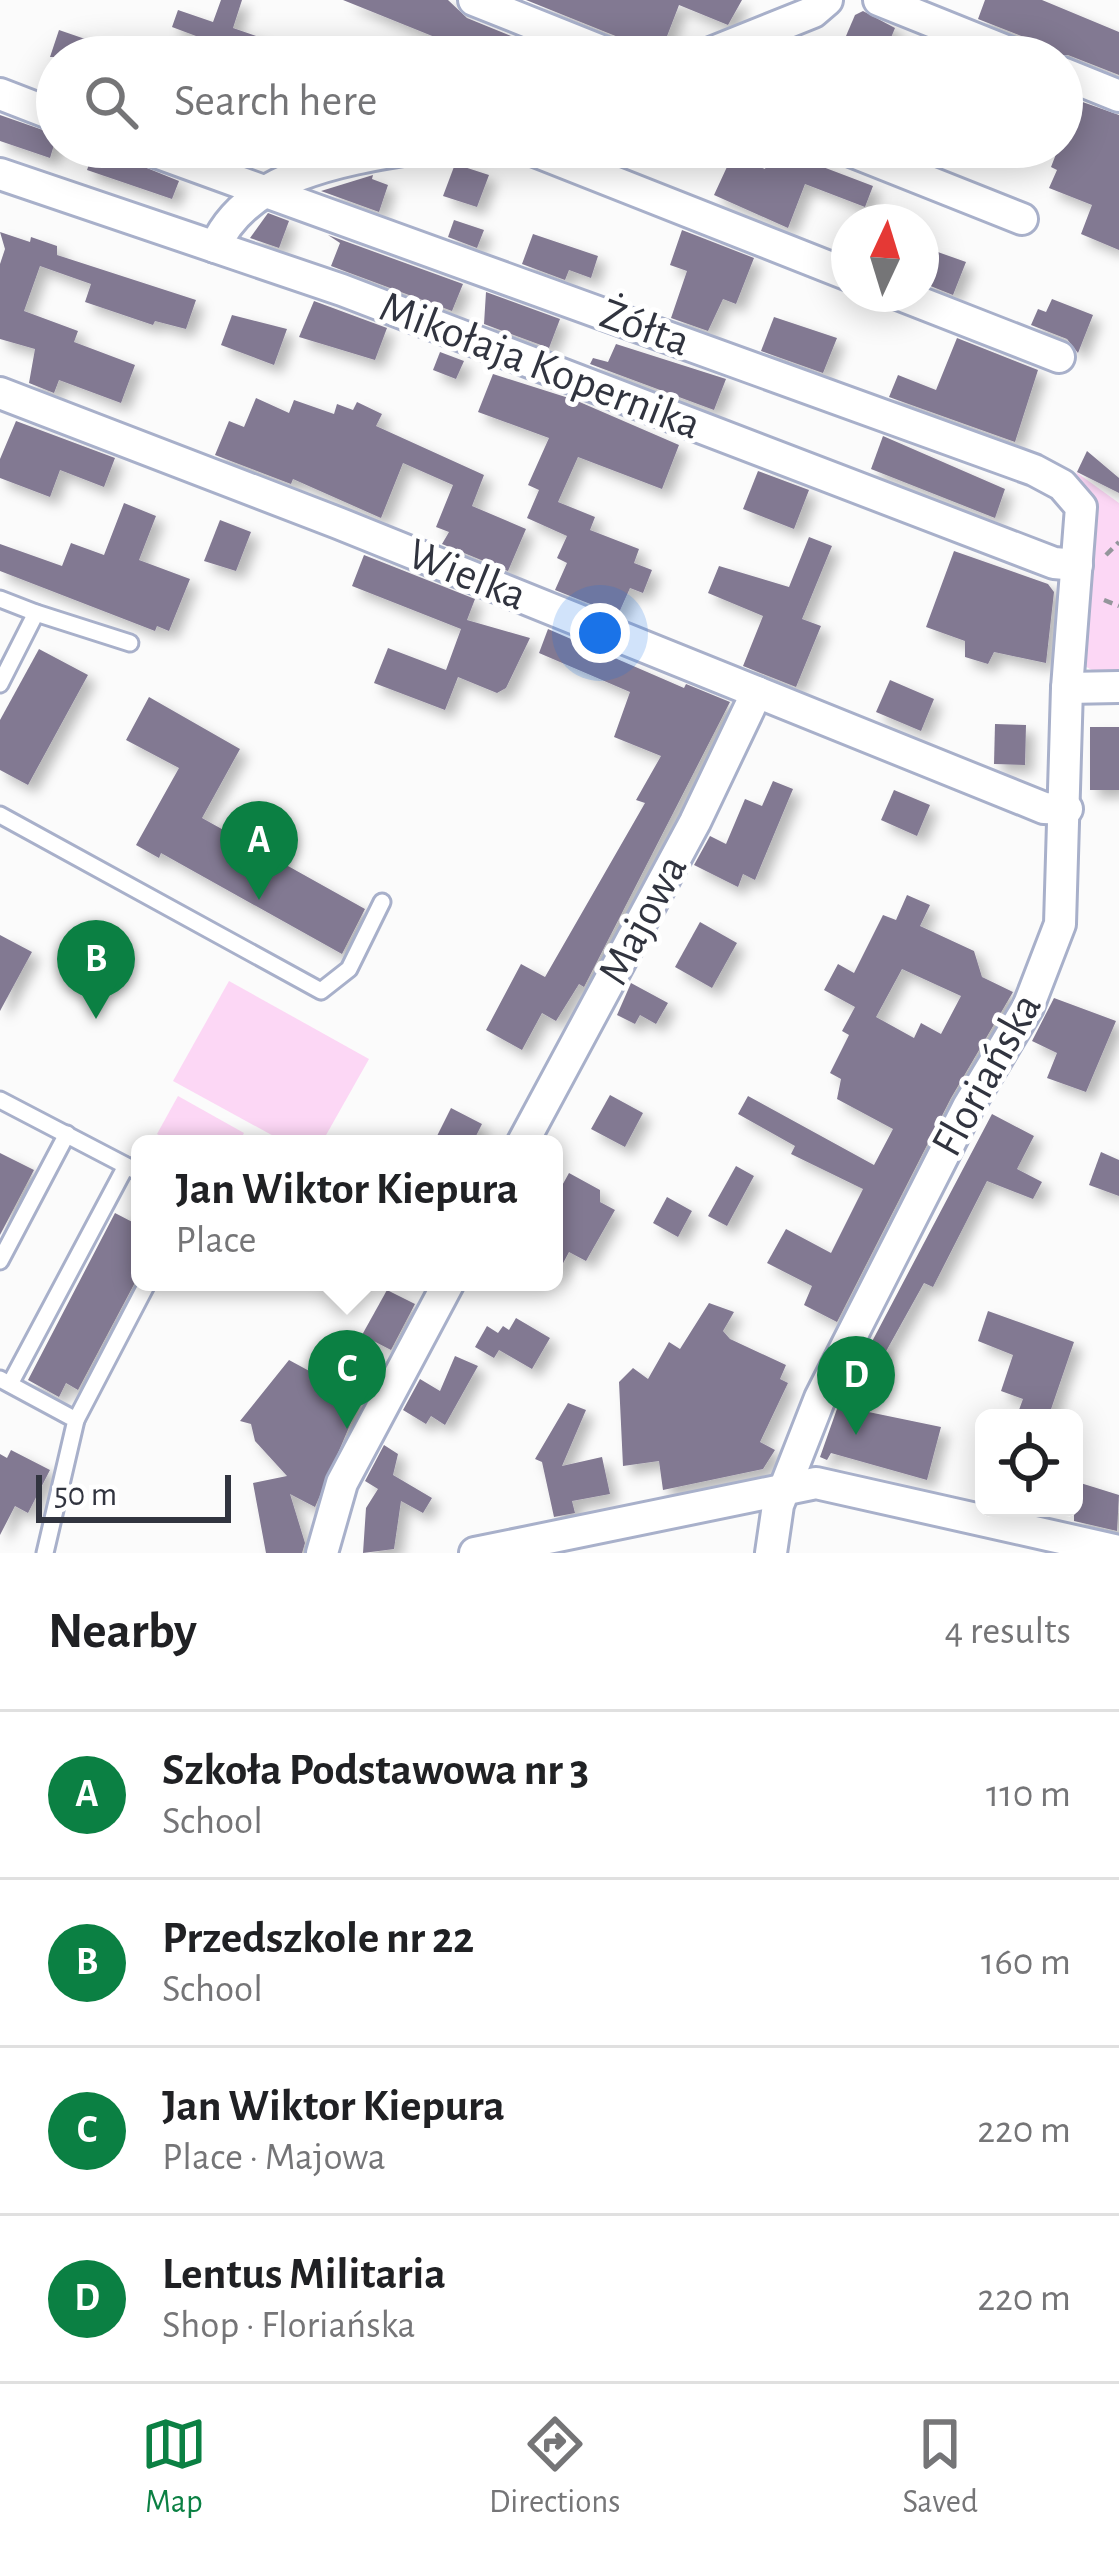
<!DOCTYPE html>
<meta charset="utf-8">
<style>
body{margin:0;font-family:"Alegreya Sans",sans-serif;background:#f2f2f2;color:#202124}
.controls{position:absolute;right:36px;bottom:36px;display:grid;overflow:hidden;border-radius:18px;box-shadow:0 6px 30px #0003}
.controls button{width:108px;height:108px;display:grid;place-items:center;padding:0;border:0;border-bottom:3px solid #e0e0e0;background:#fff;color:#202124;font:60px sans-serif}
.compass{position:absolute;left:831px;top:204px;width:108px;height:108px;border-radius:50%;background:#fff;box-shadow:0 6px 30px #0003;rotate:4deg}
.scale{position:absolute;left:36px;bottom:30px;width:195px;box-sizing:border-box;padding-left:12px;border:6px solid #31343f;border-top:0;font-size:33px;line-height:42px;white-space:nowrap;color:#31343f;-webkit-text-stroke:9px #fff;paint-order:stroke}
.you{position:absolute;left:600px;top:633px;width:42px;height:42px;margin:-30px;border:9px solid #fff;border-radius:50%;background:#1a73e8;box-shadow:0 0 0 18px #1a73e833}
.badge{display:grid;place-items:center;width:78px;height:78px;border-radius:50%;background:#0b8043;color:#fff;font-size:39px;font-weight:700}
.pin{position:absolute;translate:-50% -99px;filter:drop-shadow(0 3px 6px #0008)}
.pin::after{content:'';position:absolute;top:63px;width:42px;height:36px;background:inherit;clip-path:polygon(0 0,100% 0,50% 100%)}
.popup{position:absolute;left:131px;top:1135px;width:432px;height:156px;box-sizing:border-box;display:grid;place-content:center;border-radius:18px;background:#fff;filter:drop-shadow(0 3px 9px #0005);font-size:39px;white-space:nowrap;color:#757577}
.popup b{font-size:45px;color:#202124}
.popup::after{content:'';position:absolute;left:50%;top:100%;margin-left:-24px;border:24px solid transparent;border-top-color:#fff}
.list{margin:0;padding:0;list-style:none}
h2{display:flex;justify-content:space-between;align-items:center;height:156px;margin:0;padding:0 48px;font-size:51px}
h2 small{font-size:39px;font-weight:400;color:#757577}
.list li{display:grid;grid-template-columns:78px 1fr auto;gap:36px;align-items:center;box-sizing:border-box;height:168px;padding:0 48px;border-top:3px solid #e0e0e0}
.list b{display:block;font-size:45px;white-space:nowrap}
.list p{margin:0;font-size:39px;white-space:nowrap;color:#757577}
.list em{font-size:39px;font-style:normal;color:#757577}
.icon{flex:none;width:66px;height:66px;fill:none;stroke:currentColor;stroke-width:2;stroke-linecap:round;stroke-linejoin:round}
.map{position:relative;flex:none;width:1119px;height:1553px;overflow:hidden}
.search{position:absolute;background:#fff;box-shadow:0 6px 30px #0003;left:36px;right:36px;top:36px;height:132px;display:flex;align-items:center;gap:30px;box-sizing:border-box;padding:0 42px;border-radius:66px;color:#757577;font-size:45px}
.sheet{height:828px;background:#fff}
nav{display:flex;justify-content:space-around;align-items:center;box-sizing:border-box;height:168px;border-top:3px solid #e0e0e0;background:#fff;font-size:33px;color:#757577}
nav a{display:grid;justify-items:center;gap:6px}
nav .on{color:#0b8043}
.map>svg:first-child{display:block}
</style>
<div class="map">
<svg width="1119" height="1553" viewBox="0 0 1119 1553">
<defs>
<filter id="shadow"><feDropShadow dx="8" dy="8" stdDeviation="6" flood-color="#0004"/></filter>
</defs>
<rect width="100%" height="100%" fill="#fbfbfb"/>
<g fill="#fcd7f5">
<path d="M 1076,472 L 1119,503 L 1119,673 L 1099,674 L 1081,664 L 1091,508 Z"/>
<path d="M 229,981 L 369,1059 L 321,1144 L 288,1144 L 173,1081 Z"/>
<path d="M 178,1096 L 244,1133 L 238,1144 L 175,1144 L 157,1134 Z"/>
</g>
<g fill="#827992" fill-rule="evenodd" filter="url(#shadow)">
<path d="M 221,0 L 242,0 L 233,28 L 259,37 L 252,57 L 172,27 L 178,10 L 213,22 Z"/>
<path d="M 343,0 L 448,0 L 467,18 L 516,38 L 509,57 L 452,57 L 457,46 Z"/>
<path d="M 526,0 L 742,0 L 728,25 L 679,5 L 659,57 L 635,53 L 623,39 Z"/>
<path d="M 985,0 L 1042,0 L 1119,32 L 1119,75 L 1068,55 L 1040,57 L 1029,39 L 978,19 Z"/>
<path d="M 863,11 L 895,28 L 883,57 L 837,57 L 855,15 Z"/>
<path d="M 59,30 L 91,41 L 85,57 L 50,57 Z"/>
<path d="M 1077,100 L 1119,115 L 1119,250 L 1081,234 L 1092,205 L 1049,188 L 1057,170 L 1051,167 Z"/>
<path d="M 0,115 L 57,135 L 50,158 L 0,141 Z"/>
<path d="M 95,147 L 179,181 L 172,199 L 87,170 Z"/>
<path d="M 773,148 L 873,186 L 865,207 L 805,184 L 788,228 L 714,195 L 732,156 L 765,169 Z"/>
<path d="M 455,164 L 489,175 L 477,207 L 443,196 Z"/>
<path d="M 373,175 L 372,179 L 388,185 L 379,212 L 321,191 Z"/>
<path d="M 268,213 L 289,221 L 279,248 L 250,238 Z"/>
<path d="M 454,220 L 484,230 L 477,248 L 448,237 Z"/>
<path d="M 682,230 L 754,258 L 736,304 L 723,299 L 708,331 L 671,318 L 687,271 L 670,265 Z"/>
<path d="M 0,232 L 30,242 L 31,237 L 57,246 L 57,255 L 196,300 L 186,329 L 155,321 L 153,325 L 85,302 L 91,284 L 40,266 L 24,311 L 78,331 L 74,342 L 135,365 L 121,403 L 59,380 L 54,393 L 29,383 L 35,349 L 0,339 L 0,264 L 5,249 Z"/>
<path d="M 533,234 L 598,256 L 591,278 L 569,270 L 565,280 L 522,264 Z"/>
<path d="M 328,235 L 463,284 L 452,311 L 331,266 L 340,243 Z"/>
<path d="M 935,251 L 966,262 L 953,295 L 923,283 Z"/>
<path d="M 486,292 L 560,319 L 549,348 L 484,324 Z"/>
<path d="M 1052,299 L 1093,315 L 1078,353 L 1067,339 L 1031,325 L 1038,309 L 1046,312 Z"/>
<path d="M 314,301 L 387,328 L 375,360 L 299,337 Z"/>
<path d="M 232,315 L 287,329 L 274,365 L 221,345 Z"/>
<path d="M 774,317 L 837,338 L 823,373 L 761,351 Z"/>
<path d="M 957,338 L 1038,370 L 1015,442 L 889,397 L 898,375 L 936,390 Z"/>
<path d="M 616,344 L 726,379 L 714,410 L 590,364 L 593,358 L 608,362 Z"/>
<path d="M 440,352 L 464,361 L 456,379 L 433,370 Z"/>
<path d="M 493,374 L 575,400 L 679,445 L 662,489 L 578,457 L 558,502 L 595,517 L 590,530 L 639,549 L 634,563 L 652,570 L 643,593 L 630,588 L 618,615 L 555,590 L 567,563 L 557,558 L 567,536 L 527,518 L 539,490 L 528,485 L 549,438 L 478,412 Z"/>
<path d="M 256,398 L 289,413 L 294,400 L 334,414 L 337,404 L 353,410 L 357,402 L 382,414 L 376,426 L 484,475 L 472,506 L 526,529 L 508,571 L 442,544 L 449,532 L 436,527 L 453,485 L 403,463 L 381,518 L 293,479 L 291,484 L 215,455 L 229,421 L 244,427 Z"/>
<path d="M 16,421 L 115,458 L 104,487 L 60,470 L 50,497 L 0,478 L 0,459 Z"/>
<path d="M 883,436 L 1005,489 L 995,518 L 871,469 Z"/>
<path d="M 1087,451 L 1119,478 L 1119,493 L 1077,472 Z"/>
<path d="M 758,471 L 809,490 L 794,529 L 743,509 Z"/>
<path d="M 124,503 L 156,516 L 139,560 L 190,579 L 169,631 L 157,626 L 155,631 L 0,571 L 0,544 L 62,566 L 71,543 L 104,555 Z"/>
<path d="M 220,520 L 251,532 L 236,571 L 204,561 Z"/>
<path d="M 809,537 L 832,546 L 802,619 L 821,626 L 796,687 L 743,666 L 763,616 L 708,593 L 719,566 L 789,587 Z"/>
<path d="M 954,551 L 1048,584 L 1054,592 L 1046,663 L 994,652 L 988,664 L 965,657 L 965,641 L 926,627 Z"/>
<path d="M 364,555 L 475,599 L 467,620 L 530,638 L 506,688 L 497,693 L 458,677 L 445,710 L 374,683 L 388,648 L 446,670 L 461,629 L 352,586 Z"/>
<path d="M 548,629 L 684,688 L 686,684 L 730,702 L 584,987 L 579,984 L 556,1021 L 542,1013 L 522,1050 L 486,1030 L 521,964 L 545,977 L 645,803 L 636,800 L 661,756 L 614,737 L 630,692 L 539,653 Z"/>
<path d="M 39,649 L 88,675 L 28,785 L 0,770 L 0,720 Z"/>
<path d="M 890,680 L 934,699 L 921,731 L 876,712 Z"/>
<path d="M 149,697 L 240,749 L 202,818 L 365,909 L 342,954 L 161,853 L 159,858 L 136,845 L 179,768 L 126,740 Z"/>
<path d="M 995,724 L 1026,725 L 1025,765 L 994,764 Z"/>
<rect x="1090" y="727" width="29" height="63"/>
<path d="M 773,781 L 793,789 L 755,880 L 743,874 L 738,887 L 694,865 L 710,836 L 726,844 L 745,799 L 762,806 Z"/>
<path d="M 894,790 L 930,805 L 917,836 L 881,820 Z"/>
<path d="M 907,895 L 930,905 L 920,926 L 974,951 L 982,977 L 1013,992 L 951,1098 L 837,1322 L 804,1305 L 812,1286 L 767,1263 L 786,1229 L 831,1253 L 863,1189 L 791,1154 L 795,1146 L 738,1114 L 748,1096 L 874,1165 L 893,1129 L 837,1099 L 841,1079 L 830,1073 L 849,1035 L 842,1031 L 855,1007 L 824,990 L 838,964 L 854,973 L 883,915 L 896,920 ZM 902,969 L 961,996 L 941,1034 L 921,1023 L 914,1038 L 876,1017 Z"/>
<path d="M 700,922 L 737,943 L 712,988 L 675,967 Z"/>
<path d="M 0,935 L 32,952 L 0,1011 Z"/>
<path d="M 631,983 L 668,1003 L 656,1024 L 640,1015 L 635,1024 L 617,1015 Z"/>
<path d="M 1054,998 L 1116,1021 L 1086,1092 L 1047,1078 L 1057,1053 L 1032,1041 Z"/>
<path d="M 610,1095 L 643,1113 L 625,1147 L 591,1129 Z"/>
<path d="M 451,1108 L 482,1124 L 472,1144 L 433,1144 Z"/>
<path d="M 992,1114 L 1034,1136 L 1017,1169 L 1042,1182 L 1033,1199 L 987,1181 L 933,1287 L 924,1283 L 854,1409 L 941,1427 L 927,1480 L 831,1453 L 827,1460 L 820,1457 L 838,1406 Z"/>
<path d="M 1101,1152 L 1119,1160 L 1119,1196 L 1089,1185 Z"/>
<path d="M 0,1153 L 34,1170 L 0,1235 Z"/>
<path d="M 736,1166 L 754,1176 L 727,1226 L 708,1216 Z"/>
<path d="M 569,1173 L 600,1190 L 600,1202 L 615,1210 L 586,1261 L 569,1252 L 554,1280 L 554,1200 Z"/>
<path d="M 667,1197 L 692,1211 L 678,1237 L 653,1223 Z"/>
<path d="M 115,1213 L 140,1226 L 140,1273 L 78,1390 L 66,1383 L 59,1397 L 28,1380 Z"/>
<path d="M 387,1290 L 415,1304 L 391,1350 L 362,1335 Z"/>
<path d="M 709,1303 L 734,1312 L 723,1331 L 730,1339 L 786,1365 L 780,1379 L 788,1383 L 760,1442 L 775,1450 L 763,1469 L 663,1490 L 659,1461 L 623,1466 L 619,1382 L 633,1368 L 648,1379 L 669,1342 L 680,1349 Z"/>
<path d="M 988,1311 L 1074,1342 L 1048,1418 L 1016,1418 L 1023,1399 L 1001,1391 L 1013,1355 L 978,1341 Z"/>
<path d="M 516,1318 L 550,1338 L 532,1369 L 499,1350 L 494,1358 L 475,1347 L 487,1326 L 498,1333 L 503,1326 L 509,1330 Z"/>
<path d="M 455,1356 L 478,1366 L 445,1425 L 431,1416 L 426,1424 L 403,1410 L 420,1379 L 440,1391 Z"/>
<path d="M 289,1360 L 361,1399 L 315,1507 L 290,1494 L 305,1543 L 302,1553 L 266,1553 L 253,1483 L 287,1476 L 255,1441 L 251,1424 L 240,1421 Z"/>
<path d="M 568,1403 L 586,1410 L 562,1466 L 602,1457 L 610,1494 L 572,1501 L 575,1513 L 554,1517 L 542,1462 L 535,1459 Z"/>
<path d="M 384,1445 L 398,1454 L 393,1475 L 432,1498 L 423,1513 L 401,1501 L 394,1549 L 363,1553 L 366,1508 L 378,1489 L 365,1481 Z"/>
<path d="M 11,1450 L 50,1470 L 28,1513 L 15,1506 L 0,1535 L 0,1454 L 7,1458 Z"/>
<path d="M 1074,1481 L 1119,1495 L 1117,1531 L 1074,1521 Z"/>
</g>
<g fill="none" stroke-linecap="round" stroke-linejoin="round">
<g stroke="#a8b0ca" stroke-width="21">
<g id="service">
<path d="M 0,599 L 36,613 L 0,684"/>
<path d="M 36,613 L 130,643"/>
<path d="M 0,815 L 321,991 L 349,969 L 382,902"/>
<path d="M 0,1100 L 140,1173"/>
<path d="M 0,1261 L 67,1134"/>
<path d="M 0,1379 L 76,1420 L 45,1553"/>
<path d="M 10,1384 L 126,1166"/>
<path d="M 76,1420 L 148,1282"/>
</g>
</g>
<g stroke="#a8b0ca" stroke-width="36">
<g id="minor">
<path d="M 474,0 L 616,57"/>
<path d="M 879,0 L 1021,57"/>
<path d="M 701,57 L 813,12 L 827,0"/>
<path d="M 1062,73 L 1119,96"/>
<path d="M 0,94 L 57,116"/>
<path d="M 142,147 L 1034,470 L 1062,485 L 1081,507 L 1067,688 L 1060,924 L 1028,1007 L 968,1107 L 820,1398 L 778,1505 L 771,1553"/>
<path d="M 525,147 L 849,275"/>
<path d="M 841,147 L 1022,219"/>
<path d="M 0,174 L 342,290 L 1054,563 L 1077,565"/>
<path d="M 215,247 C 247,173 348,159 420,147"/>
<path d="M 898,294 L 1059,357"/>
<path d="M 0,393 L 338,523 L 1044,808 L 1067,809"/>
<path d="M 1067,688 L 1119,687"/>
<path d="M 522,1144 L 695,822 L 757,692"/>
<path d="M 322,1553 L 342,1483 L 449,1282"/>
<path d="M 475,1553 L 816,1483 L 1119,1551"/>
</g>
</g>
<g stroke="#94969b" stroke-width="4.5" stroke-dasharray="9 6" stroke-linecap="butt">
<path d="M 1106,555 L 1119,542"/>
<path d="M 1104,600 L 1119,606"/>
</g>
<use href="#service" stroke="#fff" stroke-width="15"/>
<use href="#minor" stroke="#fff" stroke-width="30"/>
</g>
<g text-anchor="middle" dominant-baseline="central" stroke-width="10" stroke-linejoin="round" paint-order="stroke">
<g font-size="45" fill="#31343f" stroke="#fff">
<text transform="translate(645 328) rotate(20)">Żółta</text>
<text transform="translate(540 366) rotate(21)">Mikołaja Kopernika</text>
<text transform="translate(467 575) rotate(22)">Wielka</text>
<text transform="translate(643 920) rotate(-62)">Majowa</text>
<text transform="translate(987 1075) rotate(-61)">Floriańska</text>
</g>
</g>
</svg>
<div class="controls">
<button><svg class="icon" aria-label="locate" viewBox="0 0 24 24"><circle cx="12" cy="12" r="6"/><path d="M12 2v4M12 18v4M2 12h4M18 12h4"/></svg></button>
</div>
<svg class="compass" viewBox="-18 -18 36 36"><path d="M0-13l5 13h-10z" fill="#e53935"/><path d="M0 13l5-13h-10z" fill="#757577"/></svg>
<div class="scale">50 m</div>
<div class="you"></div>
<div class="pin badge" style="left:259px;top:900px">A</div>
<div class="pin badge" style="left:96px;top:1019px">B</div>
<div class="pin badge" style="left:347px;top:1429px">C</div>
<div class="popup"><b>Jan Wiktor Kiepura</b>Place</div>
<div class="pin badge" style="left:856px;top:1435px">D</div>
<div class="search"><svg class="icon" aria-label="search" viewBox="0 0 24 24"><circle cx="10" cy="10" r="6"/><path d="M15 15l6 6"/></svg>Search here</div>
</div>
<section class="sheet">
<h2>Nearby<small>4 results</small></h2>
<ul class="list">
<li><span class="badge">A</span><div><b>Szkoła Podstawowa nr 3</b><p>School</p></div><em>110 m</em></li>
<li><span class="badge">B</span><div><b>Przedszkole nr 22</b><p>School</p></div><em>160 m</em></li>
<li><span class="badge">C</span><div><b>Jan Wiktor Kiepura</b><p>Place · Majowa</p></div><em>220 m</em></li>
<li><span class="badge">D</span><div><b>Lentus Militaria</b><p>Shop · Floriańska</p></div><em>220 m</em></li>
</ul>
</section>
<nav>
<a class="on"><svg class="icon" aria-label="map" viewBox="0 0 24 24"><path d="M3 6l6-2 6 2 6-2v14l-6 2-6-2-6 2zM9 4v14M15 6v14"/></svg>Map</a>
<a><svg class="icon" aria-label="directions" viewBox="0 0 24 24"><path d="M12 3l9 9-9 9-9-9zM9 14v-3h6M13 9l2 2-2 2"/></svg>Directions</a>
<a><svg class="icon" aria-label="saved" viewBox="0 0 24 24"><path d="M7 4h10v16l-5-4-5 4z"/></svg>Saved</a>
</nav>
